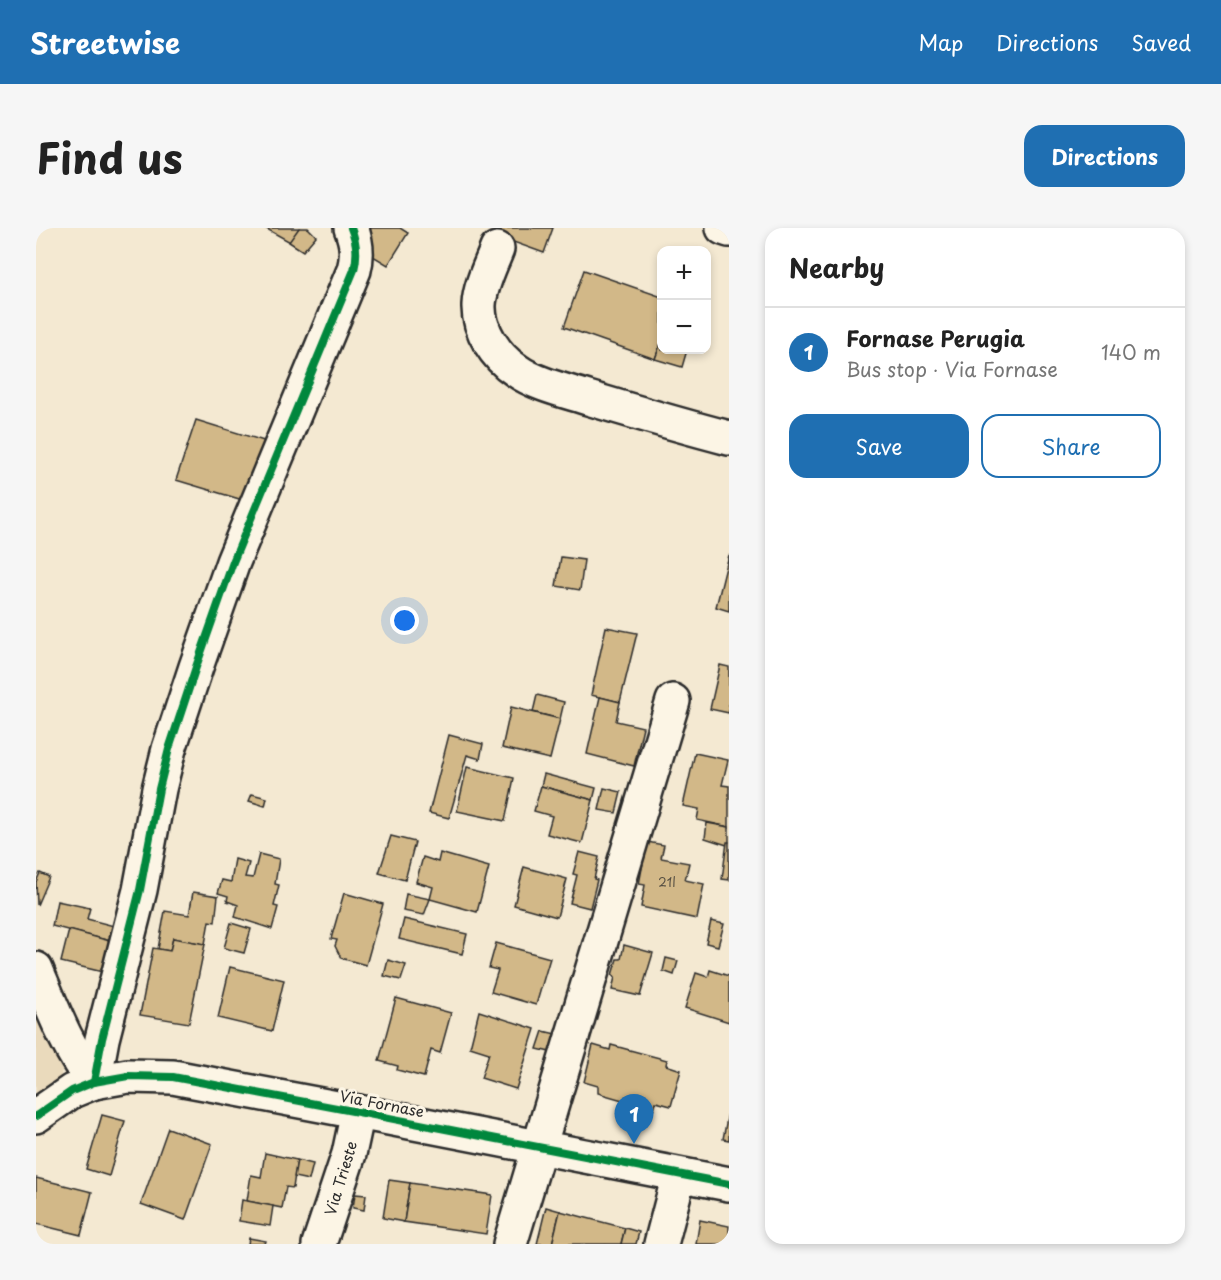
<!DOCTYPE html>
<meta charset="utf-8">
<style>
body{margin:0;font-family:"Playpen Sans",sans-serif;background:#f6f6f6;color:#222}
.controls{position:absolute;right:18px;top:18px;display:grid;overflow:hidden;border-radius:12px;box-shadow:0 3px 9px #0003}
.controls button{width:54px;height:54px;display:grid;place-items:center;padding:0;border:0;border-bottom:2px solid #e0e0e0;background:#fff;color:#222;font:30px sans-serif}
.you{position:absolute;left:369px;top:393px;width:21px;height:21px;margin:-15px;border:4px solid #fff;border-radius:50%;background:#1a73e8;box-shadow:0 0 0 9px #1a73e833}
.badge{display:grid;place-items:center;width:39px;height:39px;border-radius:50%;background:#1f6fb2;color:#fff;font-size:20px;font-weight:700}
.pin{position:absolute;translate:-50% -50px;filter:drop-shadow(0 2px 3px #0008)}
.pin::after{content:'';position:absolute;top:32px;width:21px;height:18px;background:inherit;clip-path:polygon(0 0,100% 0,50% 100%)}
.list{margin:0;padding:0;list-style:none}
h2{display:flex;justify-content:space-between;align-items:center;height:78px;margin:0;padding:0 24px;font-size:26px}
h2 small{font-size:20px;font-weight:400;color:#767676}
.list li{display:grid;grid-template-columns:39px 1fr auto;gap:18px;align-items:center;box-sizing:border-box;height:90px;padding:0 24px;border-top:2px solid #e0e0e0}
.list b{display:block;font-size:22px;white-space:nowrap}
.list p{margin:0;font-size:20px;white-space:nowrap;color:#767676}
.list em{font-size:20px;font-style:normal;color:#767676}
.actions{display:flex;gap:12px;padding:18px 24px}
.actions a{flex:1;padding:14px 0;border:2px solid #1f6fb2;border-radius:18px;text-align:center;font-size:21px;color:#1f6fb2}
.actions .main{background:#1f6fb2;color:#fff}
.map{position:relative;flex:none;width:693px;height:1016px;overflow:hidden;border-radius:18px}
header{display:flex;align-items:center;gap:36px;box-sizing:border-box;height:84px;padding:0 30px;background:#1f6fb2;color:#fff}
header strong{font-size:28px}
nav{display:flex;gap:33px;margin-inline-start:auto;font-size:21px}
.intro{display:flex;align-items:center;justify-content:space-between;box-sizing:border-box;height:144px;padding:0 36px}
h1{margin:0;font-size:42px}
.button{padding:15px 27px;border-radius:18px;background:#1f6fb2;color:#fff;font-size:21px;font-weight:700}
main{display:flex;gap:36px;padding:0 36px}
aside{flex:1;background:#fff;border-radius:18px;box-shadow:0 3px 9px #0003}
.map>svg:first-child{display:block}
</style>
<header>
<strong>Streetwise</strong>
<nav><a>Map</a><a>Directions</a><a>Saved</a></nav>
</header>
<div class="intro"><h1>Find us</h1><a class="button">Directions</a></div>
<main>
<div class="map">
<svg width="693" height="1016" viewBox="0 0 693 1016">
<rect width="100%" height="100%" fill="#f4e9d2"/>
<filter id="ink" filterUnits="userSpaceOnUse"><feTurbulence type="fractalNoise" baseFrequency=".0167" numOctaves="2"/><feDisplacementMap in="SourceGraphic" scale="12" xChannelSelector="R" yChannelSelector="G"/><feConvolveMatrix kernelMatrix="1 2 1 2 8 2 1 2 1" color-interpolation-filters="sRGB"/></filter>
<g filter="url(#ink)">
<path fill="#eadabc" d="M 0,765 L 27,838 L 24,850 L 13,859 L 0,866 Z"/>
<g fill="#d2b888" stroke="#2b2b2b" stroke-width="1.5">
<path d="M 229,0 L 264,0 L 256,15 Z"/>
<path d="M 263,0 L 272,0 L 280,8 L 267,23 L 253,14 Z"/>
<path d="M 334,0 L 364,0 L 372,5 L 352,37 L 322,19 Z"/>
<path d="M 460,0 L 517,0 L 508,25 L 458,7 Z"/>
<path d="M 548,42 L 626,69 L 626,112 L 619,131 L 528,99 Z"/>
<path d="M 626,112 L 626,122 L 651,122 L 646,139 L 619,131 Z"/>
<path d="M 160,192 L 228,213 L 210,273 L 140,252 Z"/>
<path d="M 693,327 L 693,383 L 680,379 Z"/>
<path d="M 525,329 L 548,332 L 544,362 L 520,358 Z"/>
<path d="M 570,399 L 601,405 L 584,474 L 555,467 Z"/>
<path d="M 684,437 L 693,439 L 693,485 L 674,481 Z"/>
<path d="M 501,467 L 528,474 L 524,491 L 497,484 Z"/>
<path d="M 564,469 L 584,474 L 580,493 L 607,499 L 598,538 L 551,526 Z"/>
<path d="M 475,479 L 524,491 L 514,531 L 466,520 Z"/>
<path d="M 413,507 L 447,516 L 444,531 L 431,527 L 413,590 L 393,585 Z"/>
<path d="M 659,525 L 692,532 L 686,557 L 693,558 L 693,599 L 661,592 L 663,581 L 647,578 Z"/>
<path d="M 431,539 L 478,550 L 469,593 L 421,583 Z"/>
<path d="M 508,546 L 560,560 L 557,572 L 505,558 Z"/>
<path d="M 505,558 L 557,572 L 546,615 L 511,606 L 516,588 L 498,583 Z"/>
<path d="M 568,560 L 585,564 L 580,585 L 563,582 Z"/>
<path d="M 216,566 L 231,570 L 229,578 L 213,573 Z"/>
<path d="M 671,595 L 693,599 L 693,614 L 691,617 L 669,610 Z"/>
<path d="M 355,608 L 379,614 L 369,652 L 343,645 Z"/>
<path d="M 611,614 L 628,617 L 625,630 L 653,635 L 649,652 L 668,656 L 661,691 L 605,679 L 609,657 L 603,656 Z"/>
<path d="M 691,614 L 693,614 L 693,652 L 686,651 Z"/>
<path d="M 543,624 L 563,629 L 558,651 L 561,652 L 554,680 L 534,675 L 541,647 L 537,646 Z"/>
<path d="M 404,625 L 453,639 L 441,684 L 394,671 L 397,659 L 380,654 L 387,629 L 402,634 Z"/>
<path d="M 223,626 L 243,631 L 239,656 L 243,657 L 238,678 L 242,679 L 236,701 L 199,689 L 202,677 L 191,673 L 192,668 L 182,665 L 186,652 L 195,654 L 199,631 L 213,635 L 209,649 L 217,650 Z"/>
<path d="M 488,639 L 531,651 L 521,689 L 478,677 Z"/>
<path d="M 4,645 L 13,649 L 1,677 L 0,654 Z"/>
<path d="M 157,664 L 182,668 L 179,694 L 173,693 L 169,716 L 137,710 L 134,723 L 122,721 L 129,683 L 153,687 Z"/>
<path d="M 308,665 L 347,676 L 330,737 L 305,730 L 299,718 L 301,712 L 295,711 Z"/>
<path d="M 370,666 L 394,671 L 388,687 L 367,683 Z"/>
<path d="M 21,673 L 54,680 L 51,691 L 78,698 L 74,713 L 16,698 Z"/>
<path d="M 368,691 L 431,706 L 426,726 L 363,711 Z"/>
<path d="M 675,693 L 688,696 L 682,718 L 670,715 Z"/>
<path d="M 195,695 L 215,701 L 208,725 L 188,720 Z"/>
<path d="M 33,702 L 74,713 L 67,744 L 25,734 Z"/>
<path d="M 137,710 L 169,716 L 153,795 L 104,787 L 117,720 L 134,723 Z"/>
<path d="M 460,715 L 514,730 L 500,777 L 455,764 L 462,742 L 453,740 Z"/>
<path d="M 588,717 L 617,725 L 604,768 L 576,762 L 579,749 L 576,747 L 581,731 L 585,731 Z"/>
<path d="M 630,730 L 642,733 L 638,747 L 627,743 Z"/>
<path d="M 352,732 L 370,737 L 365,752 L 348,748 Z"/>
<path d="M 194,739 L 248,752 L 236,803 L 182,790 Z"/>
<path d="M 674,742 L 693,748 L 693,794 L 649,780 L 660,745 L 672,749 Z"/>
<path d="M 360,770 L 415,785 L 404,825 L 395,822 L 388,849 L 361,842 L 362,838 L 343,833 Z"/>
<path d="M 443,783 L 499,801 L 480,861 L 445,850 L 453,825 L 434,819 Z"/>
<path d="M 507,803 L 520,806 L 514,824 L 501,821 Z"/>
<path d="M 557,817 L 574,822 L 575,817 L 631,832 L 630,837 L 645,842 L 635,878 L 620,874 L 618,881 L 562,865 L 562,858 L 548,854 Z"/>
<path d="M 693,880 L 693,912 L 687,911 Z"/>
<path d="M 66,887 L 89,893 L 73,948 L 50,941 Z"/>
<path d="M 132,900 L 176,916 L 149,992 L 105,976 Z"/>
<path d="M 229,925 L 261,932 L 257,960 L 250,959 L 246,980 L 211,973 L 215,947 L 225,949 Z"/>
<path d="M 261,932 L 277,936 L 273,952 L 258,949 Z"/>
<path d="M 0,950 L 56,964 L 45,1007 L 0,996 Z"/>
<path d="M 353,952 L 374,955 L 368,994 L 347,990 Z"/>
<path d="M 374,955 L 456,967 L 450,1006 L 368,994 Z"/>
<path d="M 319,966 L 330,967 L 328,982 L 317,980 Z"/>
<path d="M 206,972 L 237,978 L 234,998 L 203,993 Z"/>
<path d="M 510,979 L 524,983 L 516,1016 L 501,1016 Z"/>
<path d="M 524,983 L 589,1000 L 585,1016 L 516,1016 Z"/>
<path d="M 664,992 L 693,998 L 693,1016 L 660,1016 Z"/>
<path d="M 589,1000 L 603,1004 L 600,1016 L 585,1016 Z"/>
<path d="M 213,1010 L 230,1013 L 229,1016 L 212,1016 Z"/>
</g>
<g fill="none" stroke-linecap="round" stroke-linejoin="round">
<g stroke="#2b2b2b" stroke-width="38">
<g id="minor">
<path d="M 687,0 L 693,2"/>
<path d="M 461,21 C 454,39 444,58 443,77 C 442,102 460,129 480,142 C 499,156 530,163 552,170 C 599,184 646,198 693,210"/>
<path d="M 0,741 C 15,777 33,825 58,854"/>
<path d="M 58,854 L 66,811 L 104,662 L 123,561 L 133,521 L 160,439 L 197,334 L 318,42 C 322,27 321,15 315,0"/>
<path d="M 0,888 L 36,863 L 58,854 L 92,848 L 137,849 L 322,884 L 693,956"/>
<path d="M 283,1016 L 313,926 L 322,884"/>
<path d="M 474,1016 L 637,473"/>
<path d="M 625,1016 L 643,947"/>
</g>
</g>
<use href="#minor" stroke="#fcf5e5" stroke-width="33"/>
<g stroke="#fcf5e5" stroke-width="11">
<g id="cycleway">
<path d="M 58,854 L 66,811 L 104,662 L 123,561 L 133,521 L 160,439 L 197,334 L 318,42 C 322,27 321,15 315,0"/>
<path d="M 0,888 L 36,863 L 58,854 L 92,848 L 137,849 L 322,884 L 693,956"/>
</g>
</g>
<use href="#cycleway" stroke="#00873e" stroke-width="8"/>
</g>
</g>
<g text-anchor="middle" dominant-baseline="central" stroke-width="6" stroke-linejoin="round" paint-order="stroke">
<g font-size="12" fill="#554e42">
<text x="631" y="654">21l</text>
</g>
<g font-size="15" fill="#2b2b2b" stroke="#fcf5e5">
<text transform="translate(346 875) rotate(11)">Via Fornase</text>
<text transform="translate(304 950) rotate(-73)">Via Trieste</text>
</g>
</g>
</svg>
<div class="controls">
<button>+</button>
<button>−</button>
</div>
<div class="you"></div>
<div class="pin badge" style="left:598px;top:916px">1</div>
</div>
<aside>
<h2>Nearby<small></small></h2>
<ul class="list">
<li><span class="badge">1</span><div><b>Fornase Perugia</b><p>Bus stop · Via Fornase</p></div><em>140 m</em></li>
</ul>
<div class="actions"><a class="main">Save</a><a>Share</a></div>
</aside>
</main>
